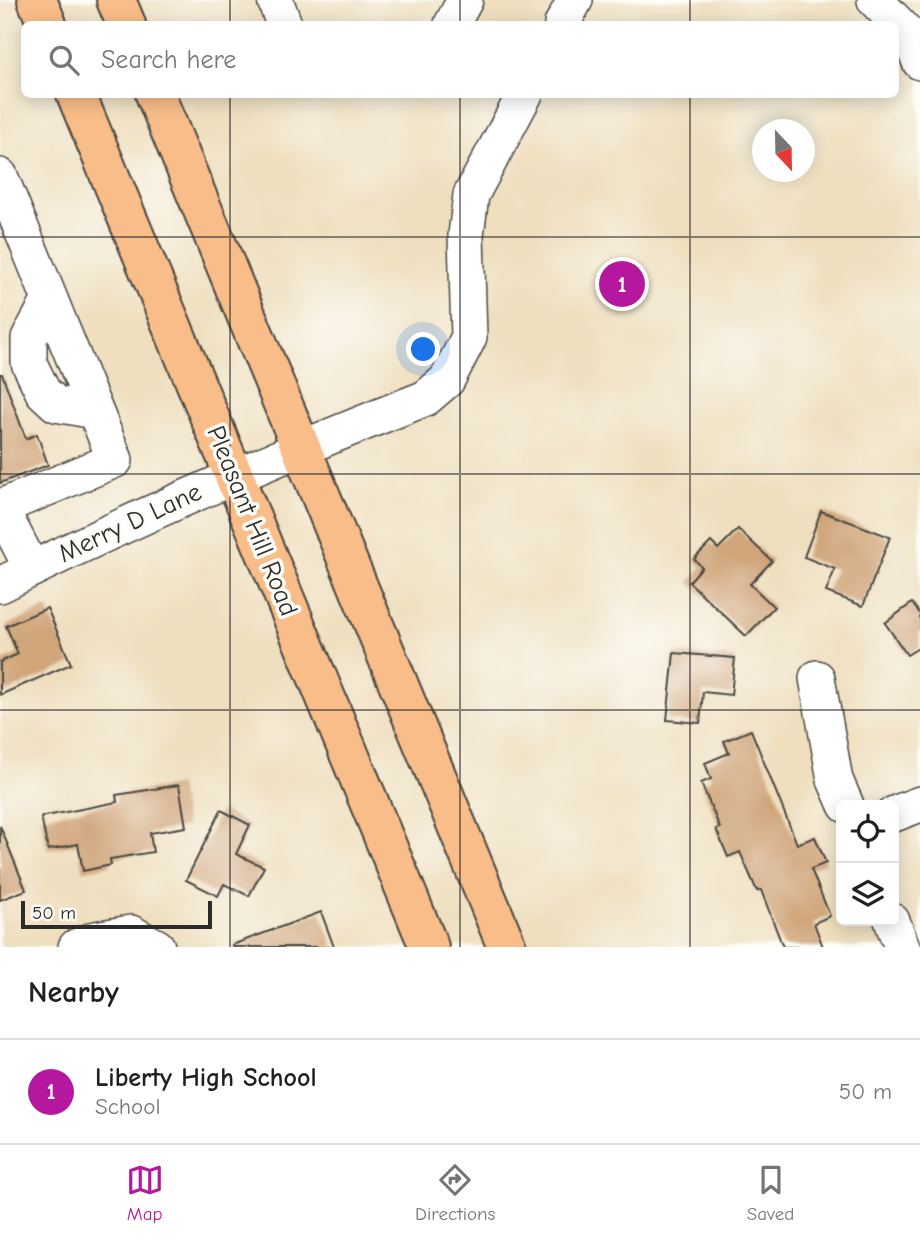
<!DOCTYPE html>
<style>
body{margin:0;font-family:"Comic Neue",sans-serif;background:#f6f6f6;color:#202124}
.controls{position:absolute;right:21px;bottom:21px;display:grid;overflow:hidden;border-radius:10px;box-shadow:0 4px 18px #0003}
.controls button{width:63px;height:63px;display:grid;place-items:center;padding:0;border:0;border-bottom:2px solid #e0e0e0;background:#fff;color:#202124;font:35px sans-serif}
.compass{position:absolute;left:752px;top:119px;width:63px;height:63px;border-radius:50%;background:#fff;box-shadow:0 4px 18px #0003;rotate:158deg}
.scale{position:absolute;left:21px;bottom:18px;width:191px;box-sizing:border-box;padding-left:7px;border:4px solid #2b2b2b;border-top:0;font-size:19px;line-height:24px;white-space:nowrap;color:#2b2b2b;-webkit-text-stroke:5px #fdfcf7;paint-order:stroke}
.you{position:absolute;left:424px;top:350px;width:24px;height:24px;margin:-18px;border:5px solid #fff;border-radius:50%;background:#1a73e8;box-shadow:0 0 0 10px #1a73e833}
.badge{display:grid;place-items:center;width:46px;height:46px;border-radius:50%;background:#b5179e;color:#fff;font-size:23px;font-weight:700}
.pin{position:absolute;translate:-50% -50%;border:4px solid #fff;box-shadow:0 2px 7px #0006}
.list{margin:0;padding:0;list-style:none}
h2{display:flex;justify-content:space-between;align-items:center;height:91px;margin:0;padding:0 28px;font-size:30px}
h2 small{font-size:23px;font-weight:400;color:#757577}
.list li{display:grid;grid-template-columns:46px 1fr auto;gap:21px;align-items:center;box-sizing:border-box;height:105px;padding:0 28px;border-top:2px solid #e0e0e0}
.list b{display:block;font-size:26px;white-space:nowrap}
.list p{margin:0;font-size:23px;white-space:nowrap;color:#757577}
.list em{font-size:23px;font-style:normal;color:#757577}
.icon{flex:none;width:38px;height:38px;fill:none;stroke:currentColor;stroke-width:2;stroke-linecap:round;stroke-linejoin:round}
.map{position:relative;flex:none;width:920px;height:947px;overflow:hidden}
.search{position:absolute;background:#fff;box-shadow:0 4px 18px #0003;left:21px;right:21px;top:21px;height:77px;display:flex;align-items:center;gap:18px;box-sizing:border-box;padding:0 24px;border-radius:10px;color:#757577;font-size:26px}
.sheet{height:196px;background:#fff}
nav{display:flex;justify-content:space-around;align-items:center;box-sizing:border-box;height:98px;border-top:2px solid #e0e0e0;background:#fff;font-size:19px;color:#757577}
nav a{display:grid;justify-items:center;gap:4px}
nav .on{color:#b5179e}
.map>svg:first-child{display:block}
</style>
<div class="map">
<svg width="920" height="947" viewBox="0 0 920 947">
<rect width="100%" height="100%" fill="#fdfcf7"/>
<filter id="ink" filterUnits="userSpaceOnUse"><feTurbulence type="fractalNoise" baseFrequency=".0143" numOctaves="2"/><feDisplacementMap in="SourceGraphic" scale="14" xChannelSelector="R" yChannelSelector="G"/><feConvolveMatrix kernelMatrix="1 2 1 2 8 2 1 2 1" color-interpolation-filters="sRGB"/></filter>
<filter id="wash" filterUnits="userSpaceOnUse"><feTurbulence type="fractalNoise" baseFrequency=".00686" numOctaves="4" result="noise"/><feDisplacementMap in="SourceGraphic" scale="28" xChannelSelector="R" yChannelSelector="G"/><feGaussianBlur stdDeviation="1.57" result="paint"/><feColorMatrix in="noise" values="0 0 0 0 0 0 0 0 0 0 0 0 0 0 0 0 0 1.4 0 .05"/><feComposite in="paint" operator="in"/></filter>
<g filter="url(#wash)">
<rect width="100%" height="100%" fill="#efdfbf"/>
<g id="blocks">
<g fill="#d0a57a">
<path d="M 0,374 L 2,374 L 26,439 L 37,434 L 48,465 L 0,483 Z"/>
<path d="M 821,511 L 890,537 L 863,606 L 826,592 L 835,569 L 804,557 Z"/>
<path d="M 738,529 L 772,561 L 750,584 L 774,607 L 746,636 L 689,582 L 702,567 L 694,559 L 711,542 L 718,549 Z"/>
<path d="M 912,603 L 920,614 L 920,647 L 907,655 L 885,623 Z"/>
<path d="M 47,608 L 71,664 L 0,695 L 0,662 L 18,654 L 6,626 Z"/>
<path d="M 674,653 L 735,658 L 731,695 L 703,692 L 700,723 L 667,720 Z"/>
<path d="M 751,730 L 797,844 L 815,837 L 826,863 L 811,869 L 830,916 L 814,923 L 823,947 L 783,947 L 761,890 L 757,891 L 740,852 L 728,857 L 716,829 L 720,828 L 701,783 L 711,779 L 705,763 L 729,753 L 724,741 Z"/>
<path d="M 179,785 L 186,827 L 150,833 L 153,852 L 110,859 L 111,865 L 83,871 L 78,844 L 48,850 L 41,817 L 117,802 L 116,795 Z"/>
<path d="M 221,810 L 250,825 L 236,854 L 264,867 L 249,896 L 224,884 L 218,896 L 186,880 Z"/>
<path d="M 0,826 L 26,890 L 0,900 Z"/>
<path d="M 321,912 L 334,947 L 233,947 L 232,945 Z"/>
</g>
</g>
</g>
<g filter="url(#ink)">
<use href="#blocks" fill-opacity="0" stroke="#484641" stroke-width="2"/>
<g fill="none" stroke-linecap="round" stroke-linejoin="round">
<g stroke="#484641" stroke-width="38">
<g id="minor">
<path d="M 275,0 L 284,24"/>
<path d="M 875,0 L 909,35 L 920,62"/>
<path d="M 452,24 L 465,0"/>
<path d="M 562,24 L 575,0"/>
<path d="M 0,176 L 115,460 L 1,507"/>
<path d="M 50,300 L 29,338 L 29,363 L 43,392 L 56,404 L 95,411"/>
<path d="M 0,507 L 32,569"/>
<path d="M 0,585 C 139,515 281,455 426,398 L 447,380 L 469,337 L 466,235 L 471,195 L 525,94"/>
<path d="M 817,678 L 835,780 L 846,805"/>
<path d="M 894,814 L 920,804"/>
<path d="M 892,921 L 902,947"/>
<path d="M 76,947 L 95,939 L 131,933 L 157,947"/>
</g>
</g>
<g stroke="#484641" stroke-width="42">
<g id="major">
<path d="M 37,0 L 47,24"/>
<path d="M 116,0 L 126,24"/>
<path d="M 76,94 L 429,947"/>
<path d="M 155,94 L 507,947"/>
</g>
</g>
<use href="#minor" stroke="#fff" stroke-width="35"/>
<use href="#major" stroke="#f8bd89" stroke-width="38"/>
</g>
</g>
<path fill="none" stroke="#2b2b2b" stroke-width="2" stroke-opacity="0.55" d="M 230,0 L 230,24M 460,0 L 460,24M 690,0 L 690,24M 230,94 L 230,947M 460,94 L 460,947M 690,94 L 690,947M 0,237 L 920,237M 0,474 L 920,474M 0,710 L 920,710"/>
<g text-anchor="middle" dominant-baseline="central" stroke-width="7" stroke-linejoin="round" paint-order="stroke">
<g font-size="26" fill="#2b2b2b" stroke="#fdfcf7">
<text transform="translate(252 521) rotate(68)">Pleasant Hill Road</text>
<text transform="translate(130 523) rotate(-25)">Merry D Lane</text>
</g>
</g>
</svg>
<div class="controls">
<button><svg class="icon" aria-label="locate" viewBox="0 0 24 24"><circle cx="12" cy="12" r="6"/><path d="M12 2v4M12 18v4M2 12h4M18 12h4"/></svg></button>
<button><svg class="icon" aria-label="layers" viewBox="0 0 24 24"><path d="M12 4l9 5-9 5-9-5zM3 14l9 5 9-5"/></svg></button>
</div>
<svg class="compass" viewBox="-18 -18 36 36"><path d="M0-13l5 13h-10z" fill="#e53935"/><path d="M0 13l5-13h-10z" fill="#757577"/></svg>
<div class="scale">50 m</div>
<div class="you"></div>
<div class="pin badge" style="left:622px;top:284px">1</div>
<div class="search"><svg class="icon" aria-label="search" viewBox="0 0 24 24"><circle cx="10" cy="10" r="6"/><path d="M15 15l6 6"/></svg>Search here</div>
</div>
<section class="sheet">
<h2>Nearby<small></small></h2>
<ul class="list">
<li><span class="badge">1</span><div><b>Liberty High School</b><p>School</p></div><em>50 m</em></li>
</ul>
</section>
<nav>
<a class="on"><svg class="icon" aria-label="map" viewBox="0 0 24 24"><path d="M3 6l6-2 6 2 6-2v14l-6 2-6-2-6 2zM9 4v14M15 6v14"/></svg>Map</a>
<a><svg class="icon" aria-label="directions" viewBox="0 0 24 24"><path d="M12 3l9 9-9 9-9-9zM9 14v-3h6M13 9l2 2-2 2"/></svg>Directions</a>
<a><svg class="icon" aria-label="saved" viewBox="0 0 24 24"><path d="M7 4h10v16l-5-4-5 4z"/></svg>Saved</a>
</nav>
